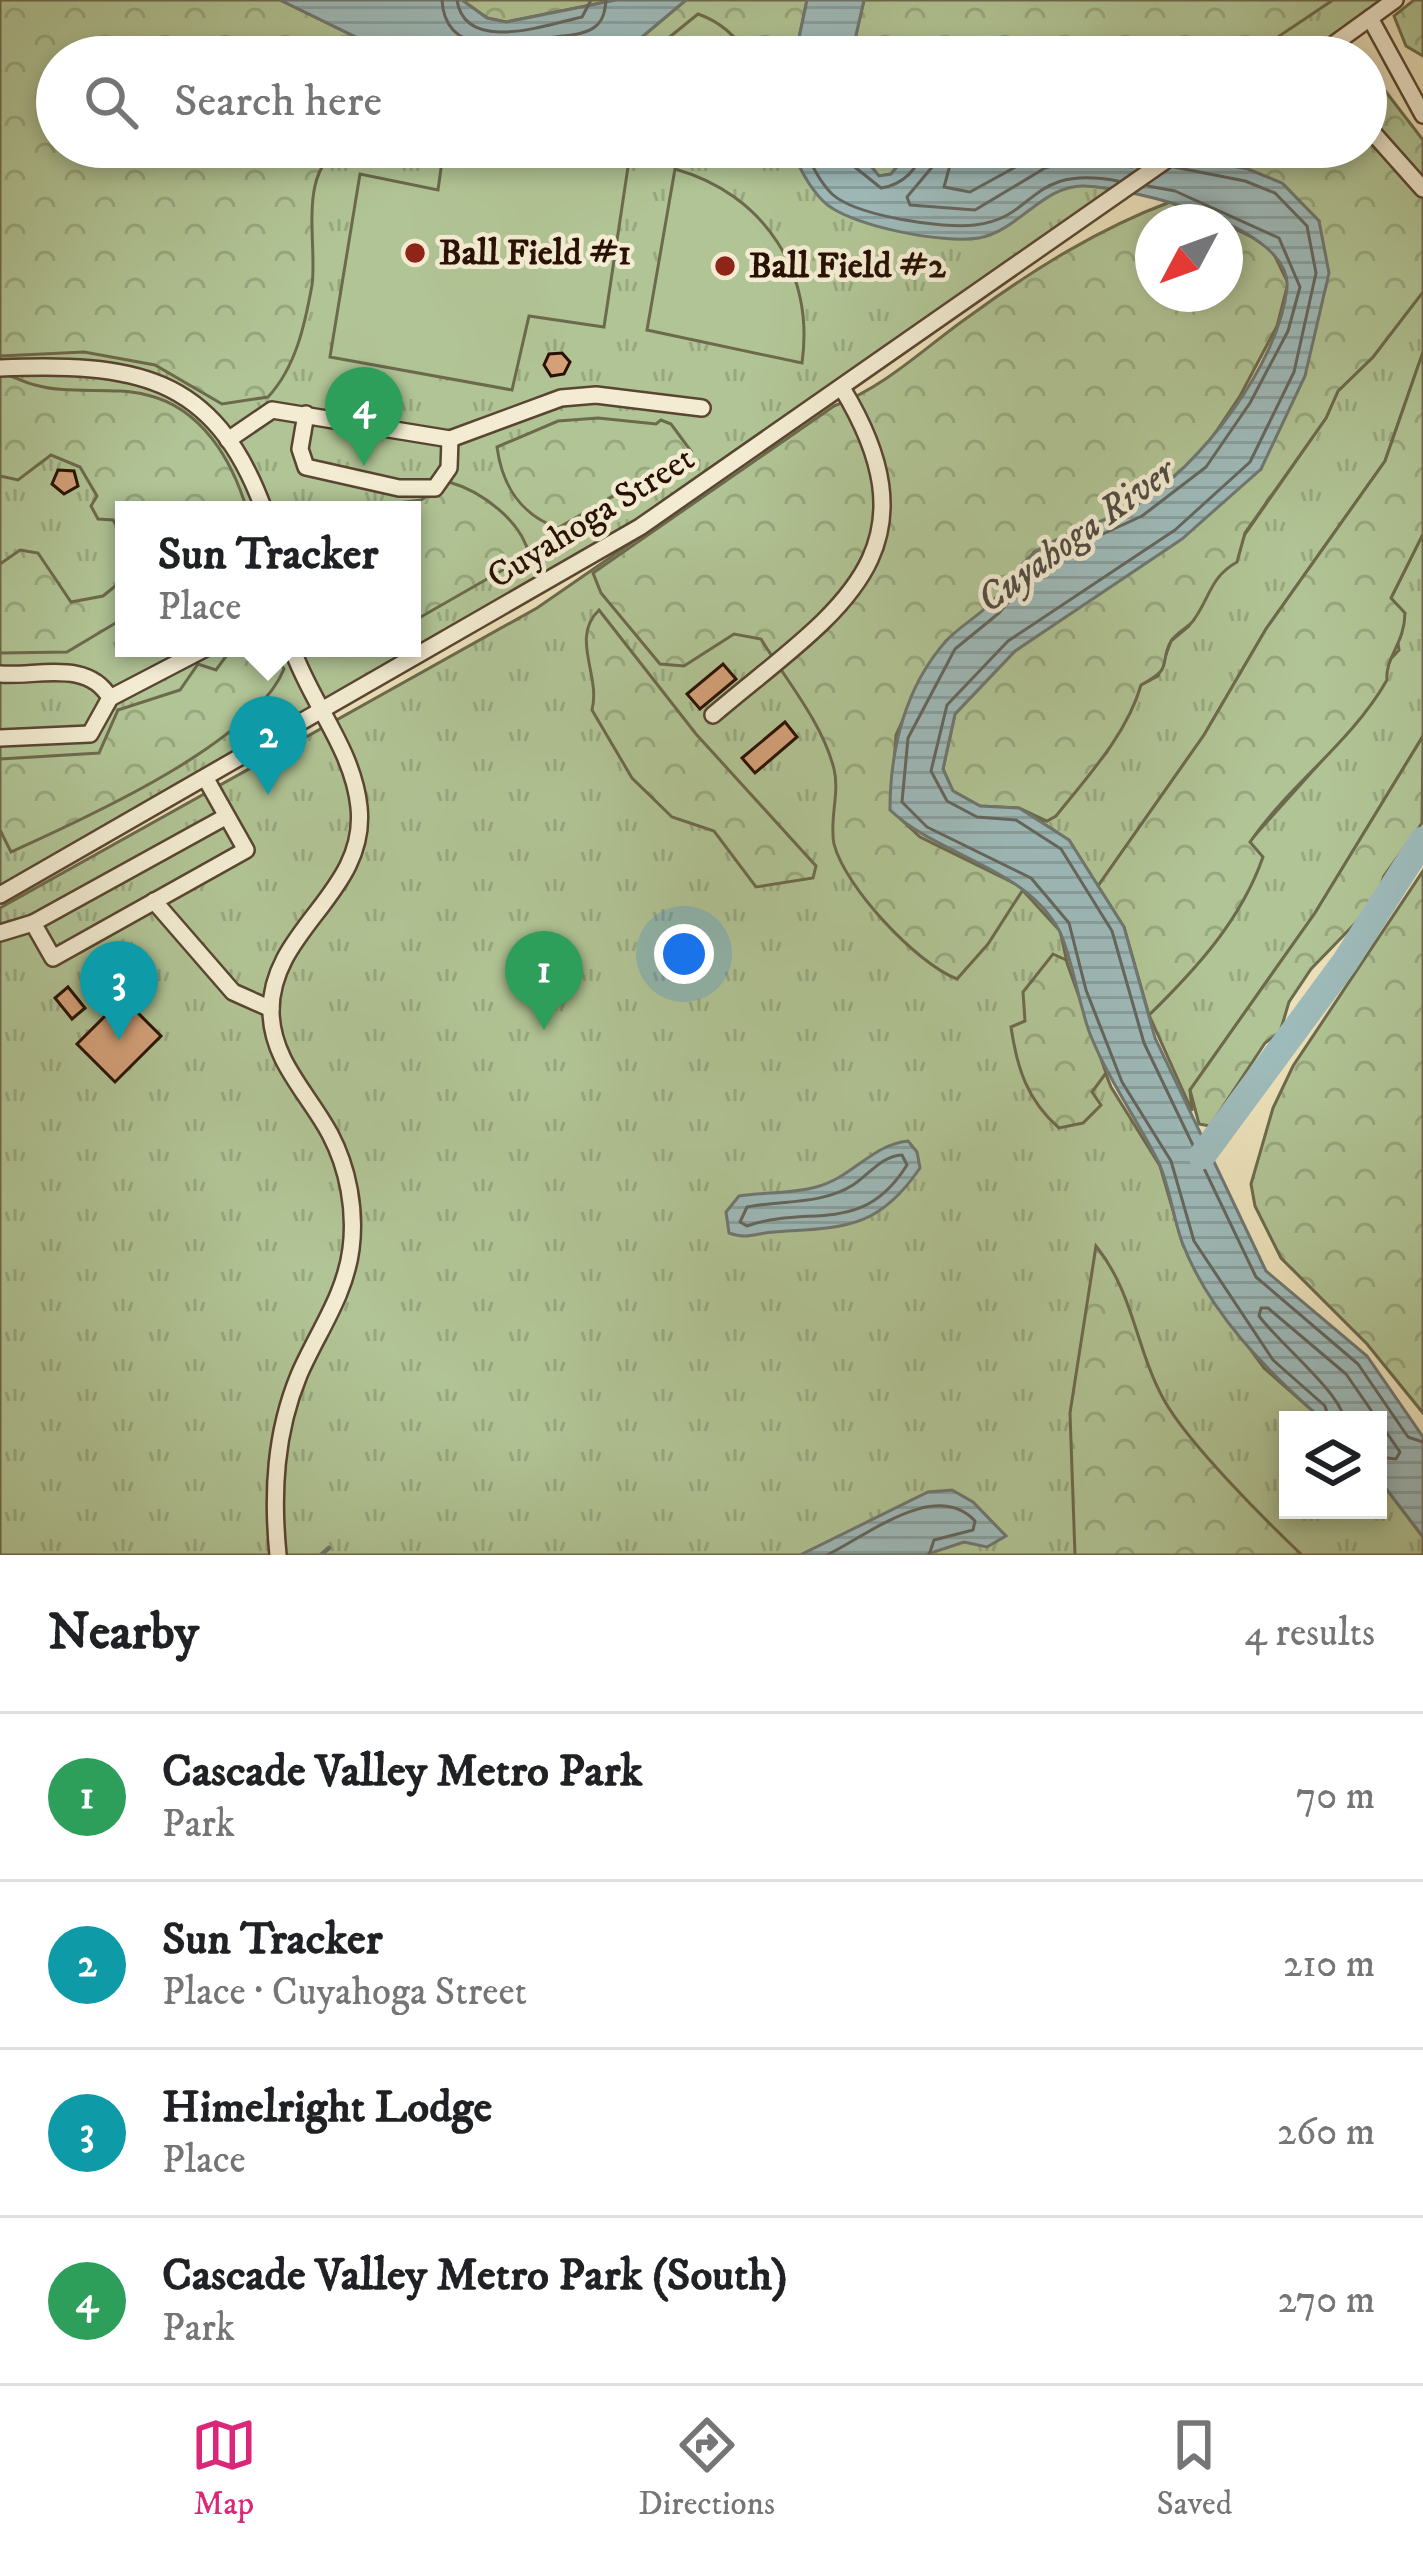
<!DOCTYPE html>
<meta charset="utf-8">
<style>
body{margin:0;font-family:"IM FELL DW Pica",serif;background:#f6f6f6;color:#202124}
.controls{position:absolute;right:36px;bottom:36px;display:grid;overflow:hidden;border-radius:0px;box-shadow:0 6px 18px #0003}
.controls button{width:108px;height:108px;display:grid;place-items:center;padding:0;border:0;border-bottom:3px solid #e0e0e0;background:#fff;color:#202124;font:60px sans-serif}
.compass{position:absolute;left:1135px;top:204px;width:108px;height:108px;border-radius:50%;background:#fff;box-shadow:0 6px 18px #0003;rotate:229deg}
.you{position:absolute;left:684px;top:954px;width:42px;height:42px;margin:-30px;border:9px solid #fff;border-radius:50%;background:#1a73e8;box-shadow:0 0 0 18px #1a73e833}
.badge{display:grid;place-items:center;width:78px;height:78px;border-radius:50%;background:#db2777;color:#fff;font-size:39px;font-weight:700}
.pin{position:absolute;translate:-50% -99px;filter:drop-shadow(0 3px 6px #0008)}
.pin::after{content:'';position:absolute;top:63px;width:42px;height:36px;background:inherit;clip-path:polygon(0 0,100% 0,50% 100%)}
.popup{position:absolute;left:115px;top:501px;width:306px;height:156px;box-sizing:border-box;display:grid;place-content:center;border-radius:0px;background:#fff;filter:drop-shadow(0 3px 9px #0005);font-size:39px;white-space:nowrap;color:#757577}
.popup b{font-size:45px;color:#202124}
.popup::after{content:'';position:absolute;left:50%;top:100%;margin-left:-24px;border:24px solid transparent;border-top-color:#fff}
.list{margin:0;padding:0;list-style:none}
h2{display:flex;justify-content:space-between;align-items:center;height:156px;margin:0;padding:0 48px;font-size:51px}
h2 small{font-size:39px;font-weight:400;color:#757577}
.list li{display:grid;grid-template-columns:78px 1fr auto;gap:36px;align-items:center;box-sizing:border-box;height:168px;padding:0 48px;border-top:3px solid #e0e0e0}
.list b{display:block;font-size:45px;white-space:nowrap}
.list p{margin:0;font-size:39px;white-space:nowrap;color:#757577}
.list em{font-size:39px;font-style:normal;color:#757577}
.icon{flex:none;width:66px;height:66px;fill:none;stroke:currentColor;stroke-width:2;stroke-linecap:round;stroke-linejoin:round}
.map{position:relative;flex:none;width:1423px;height:1555px;overflow:hidden}
.search{position:absolute;background:#fff;box-shadow:0 6px 18px #0003;left:36px;right:36px;top:36px;height:132px;display:flex;align-items:center;gap:30px;box-sizing:border-box;padding:0 42px;border-radius:66px;color:#757577;font-size:45px}
.sheet{height:828px;background:#fff}
nav{display:flex;justify-content:space-around;align-items:center;box-sizing:border-box;height:168px;border-top:3px solid #e0e0e0;background:#fff;font-size:33px;color:#757577}
nav a{display:grid;justify-items:center;gap:6px}
nav .on{color:#db2777}
.map>svg:first-child{display:block}
</style>
<div class="map">
<svg width="1423" height="1555" viewBox="0 0 1423 1555">
<defs>
<pattern id="grass-tufts" width="24" height="20" patternUnits="userSpaceOnUse" patternTransform="scale(3)"><rect width="24" height="20" fill="#b1c495"/><path d="M3 7l-1-3M5 7V3M7 7l1-3M15 17l-1-3M17 17v-4M19 17l1-3" fill="none" stroke="#98a77f"/></pattern>
<pattern id="forest-crowns" width="20" height="18" patternUnits="userSpaceOnUse" patternTransform="scale(3)"><rect width="20" height="18" fill="#b1c495"/><path d="M2 6a3 3 0 1 1 6 0M12 15a3 3 0 1 1 6 0" fill="none" stroke="#98a77f"/></pattern>
<pattern id="water-rules" width="6" height="5" patternUnits="userSpaceOnUse" patternTransform="scale(3)"><rect width="6" height="5" fill="#9ebbbb"/><path d="M0 2.5h6" fill="none" stroke="#88a09f"/></pattern>
</defs>
<rect width="100%" height="100%" fill="#ece1ba"/>
<filter id="stains"><feTurbulence type="fractalNoise" baseFrequency=".00167" numOctaves="4"/><feColorMatrix values="0 0 0 0 .2 0 0 0 0 .09 0 0 0 0 .02 0 0 0 .5 -.17"/></filter>
<radialGradient id="worn" r=".72"><stop offset=".6" stop-color="#630" stop-opacity="0"/><stop offset="1" stop-color="#630" stop-opacity=".3"/></radialGradient>
<g fill="url(#grass-tufts)" stroke="#6c6a4c" stroke-width="3" fill-rule="evenodd">
<path d="M 0,0 L 1395,0 L 1315,57 L 57,57 L 57,147 L 1185,147 L 640,527 L 0,886 ZM 124,510 L 412,510 L 412,648 L 124,648 Z"/>
<path d="M 1423,291 L 1423,352 L 1385,461 L 1266,629 L 1204,735 L 1098,886 L 1069,840 L 1035,818 L 1047,821 L 1107,752 L 1141,685 L 1158,676 L 1171,641 L 1189,626 L 1218,573 L 1326,418 L 1338,391 L 1373,357 Z"/>
<path d="M 676,512 L 1060,931 L 1074,993 L 1111,1087 L 1160,1166 L 1183,1245 L 1214,1300 L 1264,1368 L 1323,1420 L 1288,1420 L 1288,1510 L 1378,1510 L 1378,1478 L 1423,1537 L 1423,1555 L 0,1555 L 0,908 L 537,608 Z"/>
<path d="M 1423,534 L 1423,736 L 1315,913 L 1190,1090 L 1192,1111 L 1149,1015 C 1196,969 1241,920 1262,857 L 1249,842 L 1362,716 L 1385,665 L 1399,650 L 1391,598 Z"/>
</g>
<g fill="url(#forest-crowns)" stroke="#6c6a4c" stroke-width="3">
<path d="M 0,0 L 280,0 L 366,42 L 382,57 L 57,57 L 57,147 L 347,147 C 295,164 318,244 312,285 C 305,324 296,367 268,397 L 222,404 L 155,365 L 84,352 L 0,356 Z"/>
<path d="M 462,0 L 616,0 L 506,22 L 487,18 Z"/>
<path d="M 686,0 L 807,0 L 795,57 L 745,57 C 741,37 716,20 698,14 L 645,57 L 618,57 Z"/>
<path d="M 864,0 L 1333,0 L 1248,57 L 851,57 Z"/>
<path d="M 1414,0 L 1423,0 L 1423,56 L 1406,46 L 1394,16 Z"/>
<path d="M 1366,66 L 1423,140 L 1423,292 L 1373,357 L 1338,391 L 1326,418 L 1245,533 L 1237,562 C 1210,577 1210,598 1193,621 C 1187,628 1175,634 1171,641 C 1158,665 1175,667 1141,685 C 1127,734 1088,776 1056,816 L 1047,821 L 1019,808 L 980,806 L 953,791 L 943,769 L 955,714 L 1015,651 L 1261,469 L 1319,221 L 1284,185 L 1223,164 L 1231,147 L 1366,147 Z"/>
<path d="M 855,147 L 913,147 L 891,174 L 879,176 Z"/>
<path d="M 1170,202 L 1220,222 L 1153,222 L 1153,294 L 1225,294 L 1225,224 L 1270,246 L 1288,283 L 1277,326 L 1240,396 L 1199,457 L 1136,505 L 1034,552 L 990,605 L 946,641 L 920,682 L 896,735 L 891,810 L 920,837 L 1024,888 L 988,944 L 957,979 C 916,963 845,887 834,844 C 829,820 840,793 834,769 C 822,722 786,680 761,639 L 734,634 L 684,666 L 660,664 L 601,593 L 593,573 L 834,406 C 887,386 925,347 971,315 C 1034,269 1098,229 1170,202 Z"/>
<path d="M 1423,352 L 1423,534 L 1391,598 L 1405,613 C 1405,643 1385,657 1387,680 C 1351,743 1290,784 1250,842 L 1263,857 C 1241,920 1196,969 1149,1015 L 1124,927 L 1098,886 L 1204,735 L 1266,629 L 1385,461 Z"/>
<path d="M 0,372 C 12,376 23,382 35,385 C 71,395 111,386 147,395 C 202,408 232,460 247,510 L 124,510 L 124,572 L 123,535 L 113,520 L 98,519 L 91,506 L 97,496 L 80,467 L 51,455 L 18,480 L 0,476 Z"/>
<path d="M 598,418 L 656,424 L 661,420 L 671,424 L 691,451 L 558,528 C 521,515 502,485 497,447 L 558,421 Z"/>
<path d="M 449,482 C 481,491 522,521 529,555 L 412,622 L 412,510 L 344,510 L 421,500 Z"/>
<path d="M 20,550 L 38,553 L 71,602 L 103,596 L 124,579 L 124,618 L 67,652 L 0,653 L 0,564 Z"/>
<path d="M 599,610 L 696,734 L 816,866 L 813,878 L 756,887 L 714,831 L 672,817 L 632,778 L 592,710 C 601,675 570,638 599,610 Z"/>
<path d="M 232,648 L 270,648 L 284,669 C 254,743 84,819 11,852 L 0,830 L 0,759 L 99,753 L 118,710 L 180,690 L 198,664 L 216,670 Z"/>
<path d="M 1423,736 L 1422,823 L 1384,876 L 1374,904 L 1311,969 L 1289,1002 L 1280,1032 L 1265,1043 L 1210,1126 L 1199,1124 L 1190,1090 L 1315,913 Z"/>
<path d="M 1423,871 L 1423,1413 L 1367,1344 L 1281,1258 L 1255,1206 L 1251,1184 L 1273,1108 L 1293,1066 Z"/>
<path d="M 1053,954 L 1066,960 L 1106,1073 L 1092,1092 L 1101,1105 L 1083,1123 L 1059,1128 C 1027,1100 1017,1068 1011,1027 L 1025,1021 L 1023,992 Z"/>
<path d="M 1096,1246 C 1134,1293 1136,1350 1164,1400 C 1188,1443 1265,1520 1302,1555 L 1075,1555 L 1070,1413 Z"/>
</g>
<g fill="#b1c495" stroke="#6c6a4c" stroke-width="3">
<path d="M 444,147 L 631,147 L 604,327 L 529,316 L 512,390 L 330,357 L 360,174 L 438,190 Z"/>
<path d="M 675,169 C 764,194 815,272 802,363 L 647,330 Z"/>
</g>
<g fill="url(#water-rules)" stroke="#6f7771" stroke-width="3">
<path d="M 280,0 L 462,0 L 487,18 L 506,22 L 616,0 L 686,0 L 618,57 L 382,57 L 366,42 Z"/>
<path d="M 807,0 L 864,0 L 851,57 L 795,57 Z"/>
<path d="M 790,147 L 855,147 L 879,176 L 891,174 L 913,147 L 1131,147 L 1248,169 L 1282,183 L 1319,221 L 1329,273 L 1305,376 L 1261,469 L 1182,539 L 1015,651 L 955,714 L 943,769 L 953,791 L 980,806 L 1019,808 L 1069,840 L 1124,927 L 1155,1038 L 1266,1271 L 1367,1356 L 1423,1437 L 1423,1537 L 1378,1478 L 1378,1420 L 1323,1420 C 1267,1371 1209,1313 1182,1242 C 1173,1217 1170,1188 1159,1163 C 1137,1119 1109,1081 1090,1034 C 1079,1005 1071,953 1059,930 C 1023,866 940,857 890,810 C 890,750 905,687 946,641 C 958,628 975,618 988,606 C 1005,590 1017,565 1036,552 C 1065,531 1104,523 1135,506 C 1199,468 1279,364 1287,288 C 1293,226 1132,188 1084,186 C 1043,185 1018,231 979,238 C 944,244 847,226 823,201 C 808,186 799,166 790,147 Z"/>
<path d="M 908,1141 L 917,1152 L 920,1168 C 877,1231 843,1227 774,1232 C 755,1233 749,1240 729,1233 L 726,1212 L 739,1196 C 764,1192 792,1194 816,1187 C 852,1178 871,1145 908,1141 Z"/>
<path d="M 952,1490 L 973,1502 L 1006,1536 L 987,1547 L 964,1542 L 925,1555 L 800,1555 L 928,1492 Z"/>
</g>
<g fill="none" stroke-linecap="round" stroke-linejoin="round">
<g stroke="#63665f" stroke-width="3">
<path d="M 442,0 C 445,59 513,45 550,38 C 564,35 584,36 596,26 C 604,19 605,10 606,0"/>
<path d="M 457,0 C 465,55 549,24 582,17 L 591,0"/>
<path d="M 803,147 C 811,163 819,181 832,194 C 856,216 943,229 975,225 C 1038,218 1027,164 1118,181"/>
<path d="M 845,147 L 851,164 L 881,188 C 902,185 920,169 922,147"/>
<path d="M 937,147 L 933,166 L 907,197 L 910,205 L 975,210 L 1045,168 L 1077,159 L 1132,167 L 1134,147"/>
<path d="M 955,147 L 944,187 L 970,192 L 1052,147"/>
<path d="M 1174,167 L 1245,181 L 1275,193 L 1307,226 L 1316,273 L 1294,372 L 1250,462 L 1175,530 L 1008,641 L 947,705 L 931,771 L 947,801 L 977,817 L 1016,820 L 1061,849 L 1112,931 L 1144,1043 L 1256,1277 L 1358,1364 L 1408,1437 L 1423,1442"/>
<path d="M 1148,186 L 1175,191 L 1279,238 L 1300,287 L 1288,331 L 1250,403 L 1206,467 L 1142,516 L 1042,562 L 999,613 L 955,649 L 908,738 L 902,802 L 927,827 L 1031,878 L 1069,923 L 1086,990 L 1122,1082 L 1171,1161 L 1194,1241 L 1273,1360 L 1325,1406 L 1329,1420"/>
<path d="M 902,1155 L 907,1165 C 862,1237 811,1204 747,1226 L 740,1222 L 747,1207 C 782,1200 821,1205 853,1185 C 870,1174 881,1156 902,1155 Z"/>
<path d="M 1344,1420 C 1343,1395 1279,1343 1259,1316 L 1261,1308 L 1268,1308 L 1346,1374 L 1400,1452 L 1396,1459 L 1378,1457"/>
<path d="M 827,1555 C 868,1535 936,1479 975,1521 L 973,1530 L 934,1540 L 929,1555"/>
</g>
<path stroke="#6f7771" stroke-width="4.5" d="M 321,1555 L 329,1548"/>
<path stroke="#9ebbbb" stroke-width="27" d="M 1202,1156 L 1345,962 L 1423,840"/>
</g>
<g fill="#d4a179" stroke="#281103" stroke-width="3">
<path d="M 562,353 L 570,362 L 564,374 L 551,376 L 544,365 L 549,354 Z"/>
<path d="M 58,470 L 74,471 L 78,486 L 64,494 L 52,484 Z"/>
<path d="M 723,664 L 736,679 L 700,709 L 687,694 Z"/>
<path d="M 785,722 L 797,737 L 755,773 L 742,758 Z"/>
<path d="M 68,987 L 85,1008 L 72,1019 L 55,998 Z"/>
<path d="M 123,998 L 161,1036 L 115,1082 L 77,1044 Z"/>
</g>
<g fill="none" stroke-linecap="round" stroke-linejoin="round">
<g stroke="#594531" stroke-width="20">
<g id="minor">
<path d="M 1370,18 L 1423,115"/>
<path d="M 1316,57 L 1395,0"/>
<path d="M 1366,125 L 1423,189"/>
<path d="M 0,368 C 131,363 214,372 264,510"/>
<path d="M 306,414 L 300,449 L 306,467 L 399,488 L 435,488 L 449,468 L 450,439"/>
<path d="M 228,440 L 272,410 L 450,439 L 561,398 L 596,395 L 702,408"/>
<path d="M 0,674 C 37,677 88,659 110,698"/>
<path d="M 110,698 L 206,648"/>
<path d="M 713,715 C 833,613 944,556 842,388"/>
<path d="M 0,738 L 90,734 L 110,698"/>
<path d="M 206,779 L 246,850 L 53,958 L 33,923 L 227,816"/>
<path d="M 0,895 L 640,527 L 1185,147"/>
<path d="M 154,901 L 233,992 L 271,1009"/>
<path d="M 0,933 L 33,923"/>
<path d="M 278,1555 C 272,1493 275,1433 299,1375 C 317,1333 345,1296 351,1249 C 356,1210 348,1168 330,1134 C 308,1093 272,1061 271,1012 C 270,929 368,893 359,807 C 353,749 311,703 292,648"/>
</g>
</g>
<use href="#minor" stroke="#f3ecd2" stroke-width="15"/>
</g>
<g fill="#8f2418" stroke="#f3ecd2" stroke-width="4.5">
<circle cx="415" cy="253" r="12"/>
<circle cx="725" cy="266" r="12"/>
</g>
<g text-anchor="middle" dominant-baseline="central" stroke-width="9" stroke-linejoin="round" paint-order="stroke">
<g font-size="36" font-weight="bold" fill="#281103" stroke="#f3ecd2" text-anchor="start">
<text x="439" y="253">Ball Field #1</text>
<text x="749" y="266">Ball Field #2</text>
</g>
<g font-size="36" fill="#281103" stroke="#f3ecd2">
<text transform="translate(591 518) rotate(-32)">Cuyahoga Street</text>
</g>
<g font-size="39" font-style="italic" fill="#514c43" stroke="#f3ecd2">
<text transform="translate(1076 536) rotate(-36)">Cuyahoga River</text>
</g>
</g>
<rect width="100%" height="100%" filter="url(#stains)"/>
<rect width="100%" height="100%" fill="url(#worn)"/>
</svg>
<div class="controls">
<button><svg class="icon" aria-label="layers" viewBox="0 0 24 24"><path d="M12 4l9 5-9 5-9-5zM3 14l9 5 9-5"/></svg></button>
</div>
<svg class="compass" viewBox="-18 -18 36 36"><path d="M0-13l5 13h-10z" fill="#e53935"/><path d="M0 13l5-13h-10z" fill="#757577"/></svg>
<div class="you"></div>
<div class="pin badge" style="left:544px;top:1030px;background:#2e9e5b">1</div>
<div class="pin badge" style="left:268px;top:795px;background:#0f9aa8">2</div>
<div class="popup"><b>Sun Tracker</b>Place</div>
<div class="pin badge" style="left:119px;top:1040px;background:#0f9aa8">3</div>
<div class="pin badge" style="left:364px;top:466px;background:#2e9e5b">4</div>
<div class="search"><svg class="icon" aria-label="search" viewBox="0 0 24 24"><circle cx="10" cy="10" r="6"/><path d="M15 15l6 6"/></svg>Search here</div>
</div>
<section class="sheet">
<h2>Nearby<small>4 results</small></h2>
<ul class="list">
<li><span class="badge" style="background:#2e9e5b">1</span><div><b>Cascade Valley Metro Park</b><p>Park</p></div><em>70 m</em></li>
<li><span class="badge" style="background:#0f9aa8">2</span><div><b>Sun Tracker</b><p>Place · Cuyahoga Street</p></div><em>210 m</em></li>
<li><span class="badge" style="background:#0f9aa8">3</span><div><b>Himelright Lodge</b><p>Place</p></div><em>260 m</em></li>
<li><span class="badge" style="background:#2e9e5b">4</span><div><b>Cascade Valley Metro Park (South)</b><p>Park</p></div><em>270 m</em></li>
</ul>
</section>
<nav>
<a class="on"><svg class="icon" aria-label="map" viewBox="0 0 24 24"><path d="M3 6l6-2 6 2 6-2v14l-6 2-6-2-6 2zM9 4v14M15 6v14"/></svg>Map</a>
<a><svg class="icon" aria-label="directions" viewBox="0 0 24 24"><path d="M12 3l9 9-9 9-9-9zM9 14v-3h6M13 9l2 2-2 2"/></svg>Directions</a>
<a><svg class="icon" aria-label="saved" viewBox="0 0 24 24"><path d="M7 4h10v16l-5-4-5 4z"/></svg>Saved</a>
</nav>
